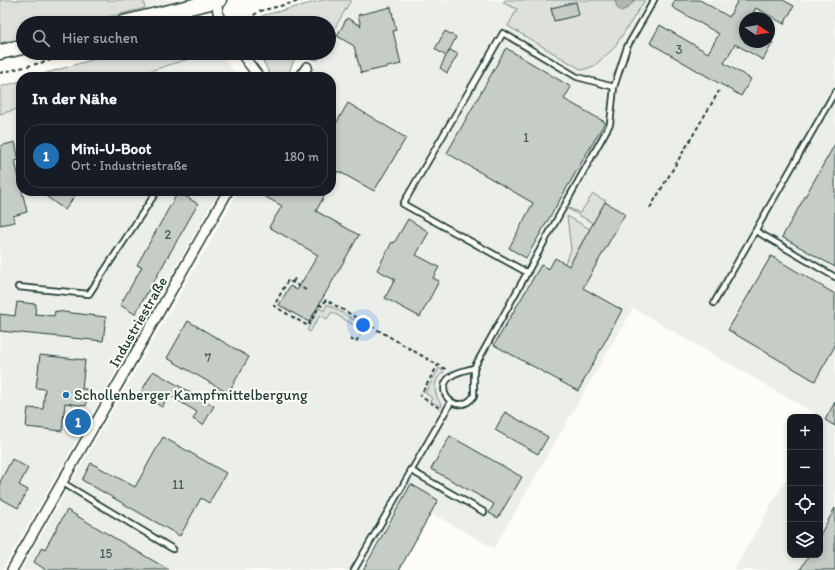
<!DOCTYPE html>
<html lang="de">
<meta charset="utf-8">
<style>
body{margin:0;font-family:Itim,sans-serif;background:#20242c;color:#f1f3f6}
.controls{position:absolute;right:12px;bottom:12px;display:grid;overflow:hidden;border-radius:8px;box-shadow:0 2px 6px #0003}
.controls button{width:36px;height:36px;display:grid;place-items:center;padding:0;border:0;border-bottom:1px solid #363941;background:#171b24;color:#f1f3f6;font:20px sans-serif}
.compass{position:absolute;left:739px;top:12px;width:36px;height:36px;border-radius:50%;background:#171b24;box-shadow:0 2px 6px #0003;rotate:102deg}
.you{position:absolute;left:363px;top:325px;width:14px;height:14px;margin:-10px;border:3px solid #fff;border-radius:50%;background:#1a73e8;box-shadow:0 0 0 6px #1a73e833}
.badge{display:grid;place-items:center;width:26px;height:26px;border-radius:50%;background:#1f6fb2;color:#fff;font-size:13px;font-weight:700}
.pin{position:absolute;translate:-50% -50%;border:2px solid #fff;box-shadow:0 1px 4px #0006}
.list{margin:0;padding:0;list-style:none}
h2{display:flex;justify-content:space-between;align-items:center;height:52px;margin:0;padding:0 16px;font-size:17px}
h2 small{font-size:13px;font-weight:400;color:#9ea1a6}
.list li{display:grid;grid-template-columns:26px 1fr auto;gap:12px;align-items:center;box-sizing:border-box;height:64px;margin:0 8px 8px;padding:0 8px;border:1px solid #363941;border-radius:16px}
.list b{display:block;font-size:15px;white-space:nowrap}
.list p{margin:0;font-size:13px;white-space:nowrap;color:#9ea1a6}
.list em{font-size:13px;font-style:normal;color:#9ea1a6}
.icon{flex:none;width:22px;height:22px;fill:none;stroke:currentColor;stroke-width:2;stroke-linecap:round;stroke-linejoin:round}
.map{position:relative;flex:none;width:835px;height:570px;overflow:hidden}
.search{position:absolute;background:#171b24;box-shadow:0 2px 6px #0003;left:16px;top:16px;width:320px;height:44px;display:flex;align-items:center;gap:10px;box-sizing:border-box;padding:0 14px;border-radius:22px;color:#9ea1a6;font-size:15px}
.panel{position:absolute;background:#171b24;box-shadow:0 2px 6px #0003;left:16px;top:72px;width:320px;height:124px;border-radius:16px}
.map>svg:first-child{display:block}
</style>
<div class="map">
<svg width="835" height="570" viewBox="0 0 835 570">
<rect width="100%" height="100%" fill="#fdfcf7"/>
<filter id="ink" filterUnits="userSpaceOnUse"><feTurbulence type="fractalNoise" baseFrequency=".025" numOctaves="2"/><feDisplacementMap in="SourceGraphic" scale="8" xChannelSelector="R" yChannelSelector="G"/><feConvolveMatrix kernelMatrix="1 2 1 2 8 2 1 2 1" color-interpolation-filters="sRGB"/></filter>
<g filter="url(#ink)">
<g fill="#eceee9" fill-rule="evenodd">
<path d="M 143,0 L 179,0 L 145,8 Z"/>
<path d="M 351,0 L 835,0 L 835,570 L 734,570 L 790,472 L 790,555 L 820,555 L 821,417 L 633,308 L 494,548 L 431,513 L 438,500 L 410,484 L 361,570 L 21,570 L 239,191 L 331,191 L 331,77 L 307,77 L 321,53 L 329,53 L 329,38 ZM 745,18 L 769,18 L 769,42 L 745,42 Z"/>
<path d="M 208,53 L 219,53 L 238,77 L 130,77 Z"/>
<path d="M 21,108 L 21,191 L 219,191 L 2,570 L 0,570 L 0,114 Z"/>
</g>
<g fill="#dde0db" stroke="#7e8e88">
<path d="M 0,0 L 143,0 L 145,8 L 84,23 L 23,23 L 23,38 L 0,43 Z"/>
<path d="M 323,0 L 351,0 L 329,38 L 329,23 L 251,23 L 264,15 Z"/>
<path d="M 505,0 L 645,0 L 614,48 L 594,66 L 582,70 L 508,26 L 517,9 L 503,3 Z"/>
<path d="M 115,53 L 208,53 L 130,77 L 33,77 Z"/>
<path d="M 256,53 L 321,53 L 317,60 L 302,56 L 295,58 L 287,77 L 271,77 L 263,61 Z"/>
<path d="M 21,81 L 21,108 L 0,114 L 0,87 Z"/>
<path d="M 593,194 L 606,201 L 593,223 L 568,209 L 569,208 L 580,213 Z"/>
<path d="M 567,216 L 590,229 L 563,277 L 559,275 L 571,250 Z"/>
<path d="M 327,304 L 363,325 L 360,329 L 332,312 L 327,319 L 320,315 L 310,332 L 307,330 L 319,308 L 324,311 Z"/>
<path d="M 439,368 L 444,372 C 432,380 433,394 442,405 L 441,407 L 430,401 L 432,398 L 425,393 Z"/>
</g>
<path fill="#aeb8b1" stroke="#75877f" d="M 615,0 L 635,0 L 628,8 L 621,11 L 617,8 Z"/>
<g fill="#c6cdc7" stroke="#1f3d34">
<path d="M 675,0 L 700,0 L 729,17 L 738,0 L 783,0 L 794,6 L 784,24 L 756,8 L 750,18 L 745,18 L 745,42 L 773,42 L 763,60 L 735,44 L 724,63 L 751,79 L 741,96 L 650,43 L 660,25 L 708,53 L 719,34 L 672,7 Z"/>
<path d="M 576,2 L 579,15 L 554,21 L 551,8 Z"/>
<path d="M 391,7 L 396,30 L 393,31 L 401,64 L 361,73 L 354,46 L 337,36 L 347,18 L 361,26 L 358,15 Z"/>
<path d="M 445,31 L 456,37 L 447,55 L 450,50 L 458,54 L 447,73 L 440,68 L 446,56 L 435,49 Z"/>
<path d="M 506,48 L 571,87 L 564,99 L 605,122 L 526,258 L 509,248 L 533,203 L 447,153 Z"/>
<path d="M 348,103 L 406,138 L 374,191 L 338,171 L 331,184 L 331,132 Z"/>
<path d="M 15,142 L 19,160 L 15,161 L 27,212 L 13,216 L 15,222 L 0,225 L 0,146 Z"/>
<path d="M 835,144 L 835,267 L 782,237 Z"/>
<path d="M 39,191 L 78,191 L 65,210 Z"/>
<path d="M 255,191 L 327,191 L 316,211 L 359,235 L 309,322 L 279,305 L 290,286 L 297,290 L 318,255 L 269,227 L 282,206 Z"/>
<path d="M 178,192 L 198,204 L 135,314 L 120,305 L 142,267 L 137,265 Z"/>
<path d="M 605,202 L 625,214 L 583,288 L 622,310 L 578,391 L 494,345 L 541,265 L 549,269 L 555,258 L 569,266 Z"/>
<path d="M 408,219 L 429,232 L 416,255 L 439,267 L 433,278 L 439,281 L 420,317 L 385,298 L 395,279 L 377,270 L 392,242 L 394,243 Z"/>
<path d="M 771,256 L 835,294 L 835,346 L 815,381 L 728,330 Z"/>
<path d="M 17,302 L 36,304 L 35,314 L 54,316 L 55,311 L 106,317 L 103,341 L 0,331 L 0,314 L 15,316 Z"/>
<path d="M 188,321 L 249,357 L 228,393 L 167,358 Z"/>
<path d="M 40,355 L 85,360 L 82,389 L 88,389 L 86,406 L 65,403 L 62,431 L 26,427 L 28,408 L 43,409 L 45,389 L 36,388 Z"/>
<path d="M 153,371 L 214,406 L 203,425 L 193,419 L 197,412 L 169,395 L 162,407 L 140,394 Z"/>
<path d="M 835,402 L 835,426 L 825,420 Z"/>
<path d="M 505,412 L 548,437 L 538,454 L 495,430 Z"/>
<path d="M 450,436 L 522,477 L 498,518 L 489,513 L 494,504 L 431,469 Z"/>
<path d="M 163,437 L 226,473 L 209,503 L 201,498 L 180,536 L 82,480 L 91,463 L 135,487 Z"/>
<path d="M 12,459 L 28,468 L 19,485 L 28,490 L 18,508 L 0,498 L 0,482 Z"/>
<path d="M 411,484 L 438,500 L 399,570 L 363,570 Z"/>
<path d="M 835,508 L 835,570 L 800,570 L 809,555 L 820,555 L 820,535 Z"/>
<path d="M 67,510 L 169,570 L 46,570 L 34,562 L 42,547 L 45,549 Z"/>
</g>
<g fill="none" stroke-linecap="round" stroke-linejoin="round">
<g stroke="#1f3d34" stroke-width="8">
<g id="lane">
<path d="M 756,231 L 835,277"/>
<path d="M 528,273 L 403,204 L 503,33 L 577,77 L 614,87"/>
<path d="M 18,287 L 89,294 L 157,191"/>
<path d="M 714,303 L 835,92"/>
<path d="M 474,368 L 610,124 L 614,87 L 627,47 L 654,0"/>
<path d="M 474,368 L 474,396 C 457,418 433,391 450,377 C 456,372 466,370 474,368 Z"/>
<path d="M 410,470 L 484,512"/>
<path d="M 63,483 L 173,549"/>
<path d="M 354,570 L 451,402"/>
</g>
</g>
<g stroke="#1f3d34" stroke-width="12">
<g id="street">
<path d="M 216,1 L 220,23"/>
<path d="M 241,53 L 259,77"/>
<path d="M 300,77 L 307,67"/>
<path d="M 12,570 L 228,191"/>
</g>
</g>
<g stroke="#1f3d34" stroke-width="17">
<g id="primary">
<path d="M 123,23 L 219,0"/>
<path d="M 0,52 L 23,47"/>
</g>
</g>
<g stroke="#1f3d34" stroke-width="2" stroke-dasharray="4 3" stroke-linecap="butt">
<path d="M 242,23 L 260,11 L 304,0"/>
<path d="M 0,73 L 80,53"/>
<path d="M 650,208 L 719,91"/>
<path d="M 293,282 L 296,276"/>
<path d="M 306,290 L 288,280 L 274,306 L 308,326 L 320,305"/>
<path d="M 319,304 L 322,306 L 326,300 L 438,365"/>
<path d="M 350,339 L 356,342 L 366,324"/>
<path d="M 439,408 L 420,396 L 438,365 L 447,370"/>
</g>
<use href="#lane" stroke="#fdfcf7" stroke-width="4.5"/>
<use href="#street" stroke="#fdfcf7" stroke-width="9"/>
<use href="#primary" stroke="#fdfcf7" stroke-width="14"/>
</g>
</g>
<circle fill="#1f6fb2" stroke="#fdfcf7" stroke-width="1.5" cx="66" cy="395" r="4"/>
<g text-anchor="middle" dominant-baseline="central" stroke-width="4" stroke-linejoin="round" paint-order="stroke">
<g font-size="13" fill="#496159">
<text x="679" y="49">3</text>
<text x="526" y="137">1</text>
<text x="168" y="234">2</text>
<text x="208" y="357">7</text>
<text x="178" y="484">11</text>
<text x="106" y="553">15</text>
</g>
<g font-size="15" fill="#1f3d34" stroke="#fdfcf7">
<text transform="translate(138 322) rotate(-60)">Industriestraße</text>
</g>
<g font-size="15" fill="#1f3d34" stroke="#fdfcf7" text-anchor="start">
<text x="74" y="395">Schollenberger Kampfmittelbergung</text>
</g>
</g>
</svg>
<div class="controls">
<button>+</button>
<button>−</button>
<button><svg class="icon" aria-label="locate" viewBox="0 0 24 24"><circle cx="12" cy="12" r="6"/><path d="M12 2v4M12 18v4M2 12h4M18 12h4"/></svg></button>
<button><svg class="icon" aria-label="layers" viewBox="0 0 24 24"><path d="M12 4l9 5-9 5-9-5zM3 14l9 5 9-5"/></svg></button>
</div>
<svg class="compass" viewBox="-18 -18 36 36"><path d="M0-13l5 13h-10z" fill="#e53935"/><path d="M0 13l5-13h-10z" fill="#9ea1a6"/></svg>
<div class="you"></div>
<div class="pin badge" style="left:78px;top:422px">1</div>
<div class="search"><svg class="icon" aria-label="search" viewBox="0 0 24 24"><circle cx="10" cy="10" r="6"/><path d="M15 15l6 6"/></svg>Hier suchen</div>
<section class="panel">
<h2>In der Nähe<small></small></h2>
<ul class="list">
<li><span class="badge">1</span><div><b>Mini-U-Boot</b><p>Ort · Industriestraße</p></div><em>180 m</em></li>
</ul>
</section>
</div>
